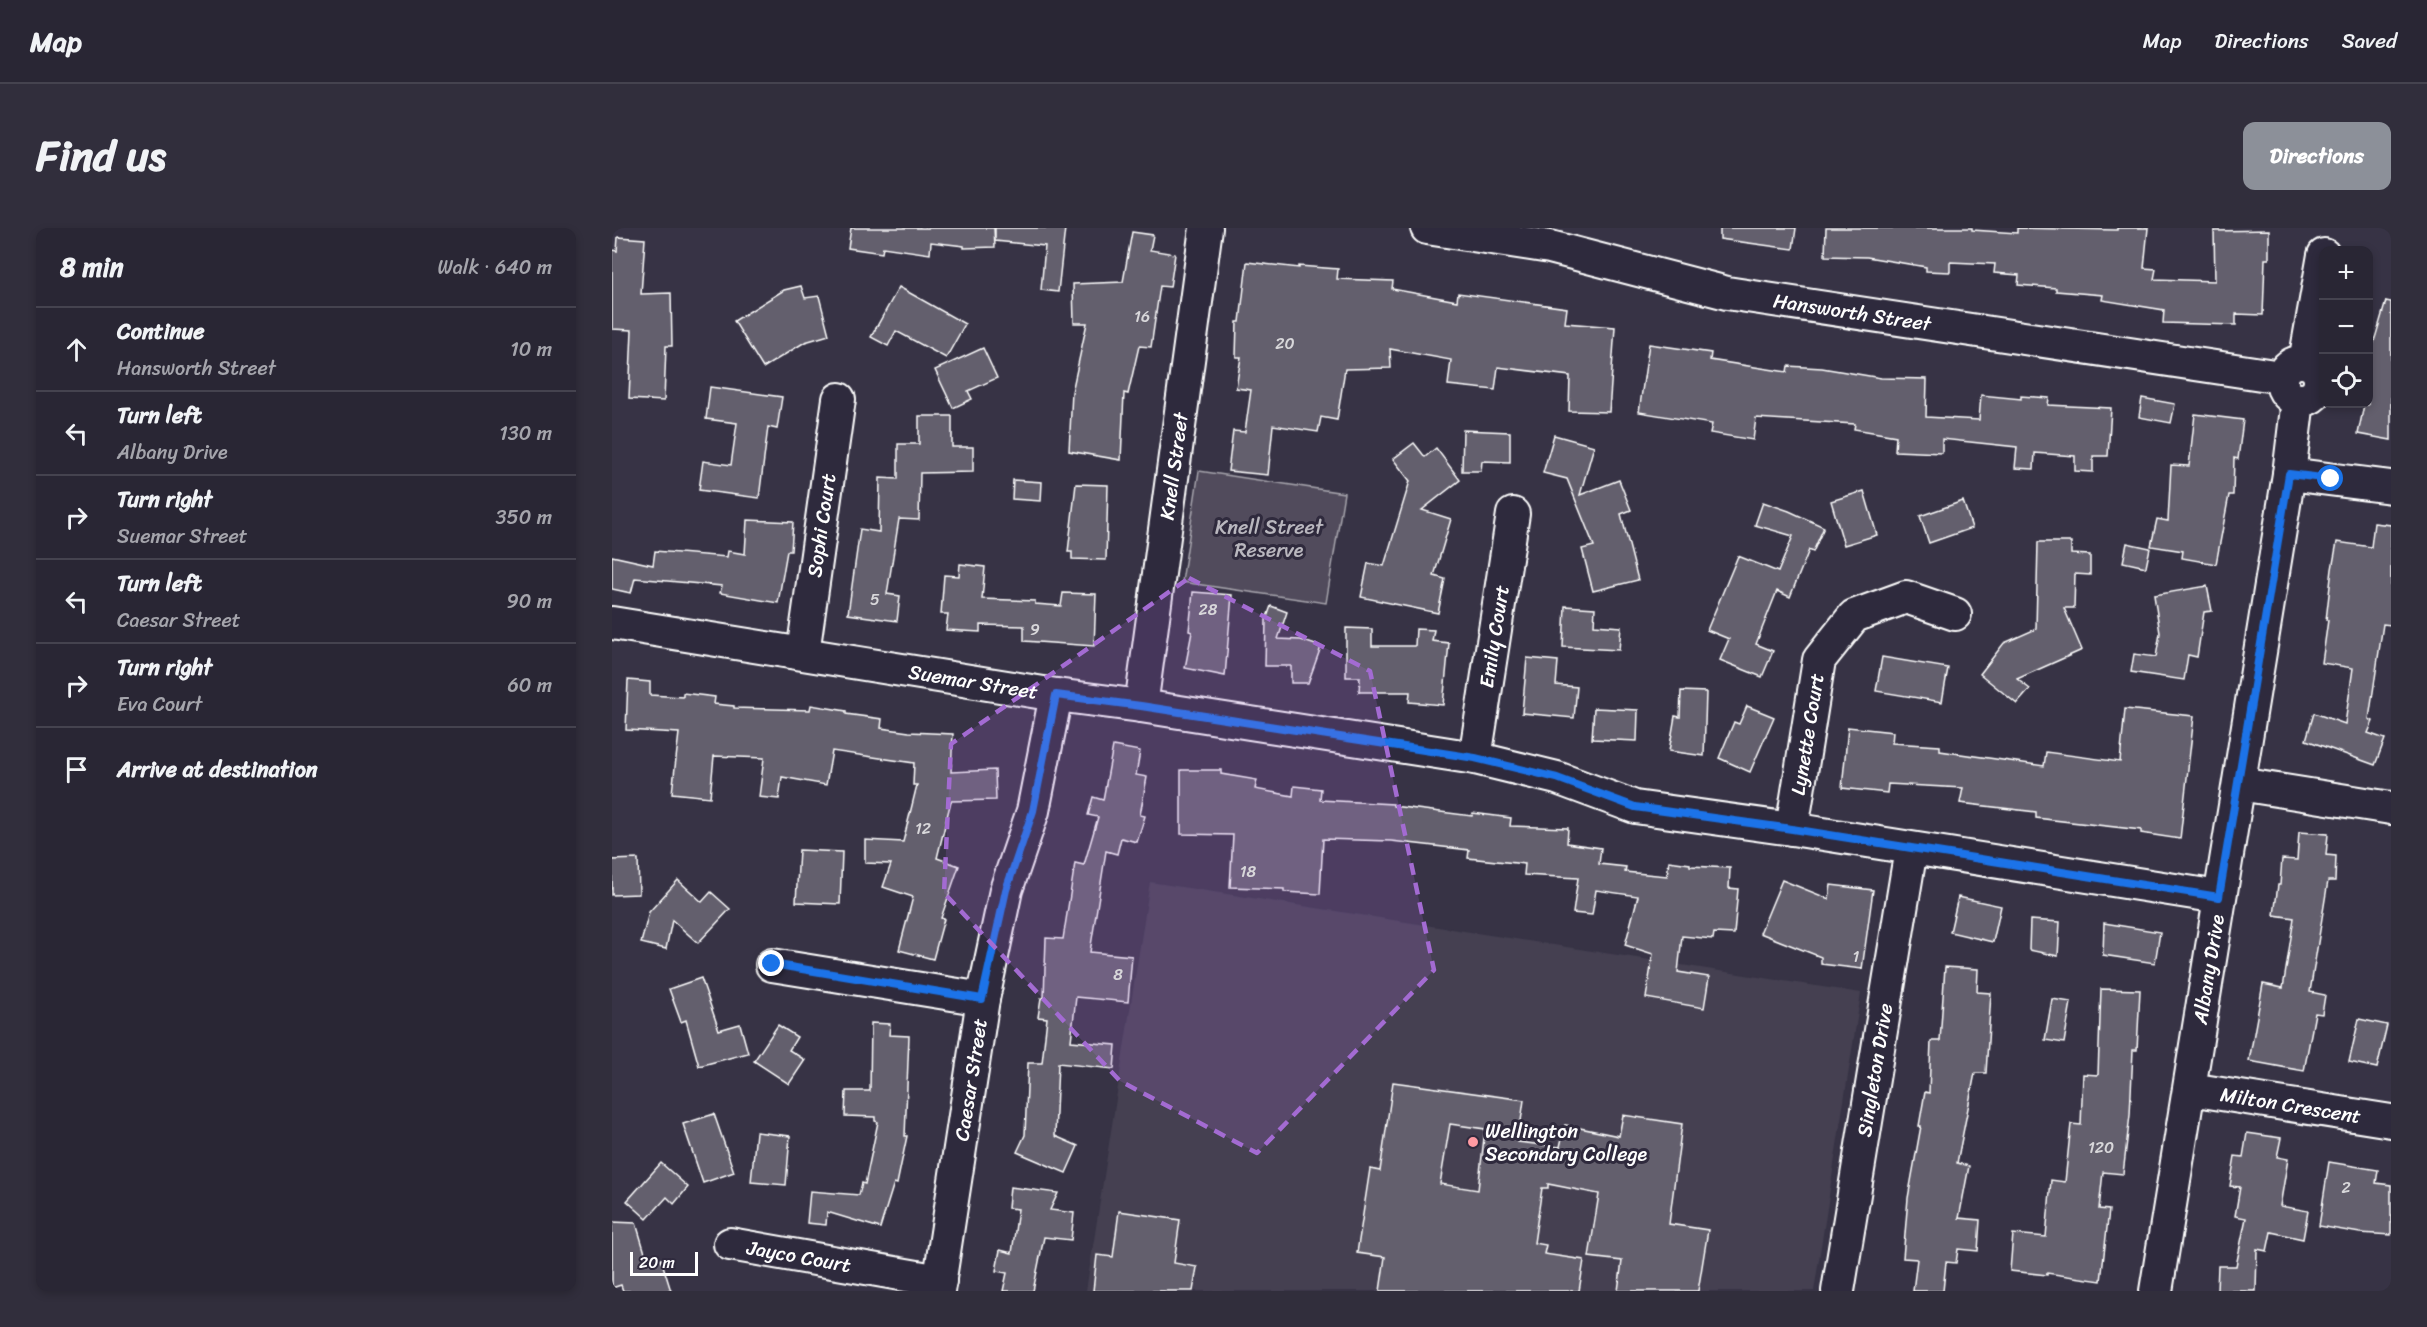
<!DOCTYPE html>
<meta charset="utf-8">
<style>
body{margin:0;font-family:Sriracha,sans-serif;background:#312e3c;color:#f1f3f6}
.controls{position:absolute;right:18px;top:18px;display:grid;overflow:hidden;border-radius:12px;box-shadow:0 3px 9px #0003}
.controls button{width:54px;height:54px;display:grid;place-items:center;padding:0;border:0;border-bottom:2px solid #45434f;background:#292634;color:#f1f3f6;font:30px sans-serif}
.scale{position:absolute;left:18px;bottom:15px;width:68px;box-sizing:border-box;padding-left:6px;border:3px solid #fff;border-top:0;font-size:16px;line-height:21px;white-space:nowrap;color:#fff;-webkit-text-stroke:4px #2f2a3d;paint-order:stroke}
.stop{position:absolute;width:18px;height:18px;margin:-14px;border:4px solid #1a73e8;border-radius:50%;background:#fff}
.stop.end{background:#1a73e8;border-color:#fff;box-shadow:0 2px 6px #0008}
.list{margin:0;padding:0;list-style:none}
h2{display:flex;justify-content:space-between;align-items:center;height:78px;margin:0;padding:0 24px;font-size:26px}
h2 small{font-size:20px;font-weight:400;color:#a5a5ac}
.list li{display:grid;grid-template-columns:39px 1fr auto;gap:18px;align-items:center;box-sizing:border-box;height:84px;padding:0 24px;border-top:2px solid #45434f}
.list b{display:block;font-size:22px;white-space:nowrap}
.list p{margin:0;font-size:20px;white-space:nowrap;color:#a5a5ac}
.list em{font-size:20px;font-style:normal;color:#a5a5ac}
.icon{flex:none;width:33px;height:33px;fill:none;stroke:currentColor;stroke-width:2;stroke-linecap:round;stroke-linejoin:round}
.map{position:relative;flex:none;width:1779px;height:1063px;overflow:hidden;border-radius:12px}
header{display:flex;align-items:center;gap:36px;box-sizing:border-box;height:84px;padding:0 30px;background:#292634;border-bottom:2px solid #45434f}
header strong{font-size:28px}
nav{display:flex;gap:33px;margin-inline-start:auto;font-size:21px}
.intro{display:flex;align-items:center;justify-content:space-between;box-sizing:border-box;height:144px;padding:0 36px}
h1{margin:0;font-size:42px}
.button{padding:15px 27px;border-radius:12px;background:#8c9099;color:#fff;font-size:21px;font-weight:700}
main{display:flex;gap:36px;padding:0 36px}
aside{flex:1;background:#292634;border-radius:12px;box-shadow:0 3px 9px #0003}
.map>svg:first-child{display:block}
</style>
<header>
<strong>Map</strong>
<nav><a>Map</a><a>Directions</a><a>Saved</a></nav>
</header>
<div class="intro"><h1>Find us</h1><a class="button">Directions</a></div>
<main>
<aside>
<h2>8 min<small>Walk · 640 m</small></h2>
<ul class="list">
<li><svg class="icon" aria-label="ahead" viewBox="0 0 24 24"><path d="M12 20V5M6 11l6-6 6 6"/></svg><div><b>Continue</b><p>Hansworth Street</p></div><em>10 m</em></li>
<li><svg class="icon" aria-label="left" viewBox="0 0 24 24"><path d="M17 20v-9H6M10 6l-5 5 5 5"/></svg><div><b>Turn left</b><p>Albany Drive</p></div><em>130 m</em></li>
<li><svg class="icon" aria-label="right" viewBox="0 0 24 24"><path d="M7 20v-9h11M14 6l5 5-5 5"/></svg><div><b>Turn right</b><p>Suemar Street</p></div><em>350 m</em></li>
<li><svg class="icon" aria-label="left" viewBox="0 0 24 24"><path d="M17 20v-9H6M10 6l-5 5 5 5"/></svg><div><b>Turn left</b><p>Caesar Street</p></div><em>90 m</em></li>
<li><svg class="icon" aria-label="right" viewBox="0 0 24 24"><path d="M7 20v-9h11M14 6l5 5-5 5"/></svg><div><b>Turn right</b><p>Eva Court</p></div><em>60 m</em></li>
<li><svg class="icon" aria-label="arrive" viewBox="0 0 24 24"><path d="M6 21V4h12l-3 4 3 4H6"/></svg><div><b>Arrive at destination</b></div></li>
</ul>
</aside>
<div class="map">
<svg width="1779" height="1063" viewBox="0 0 1779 1063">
<rect width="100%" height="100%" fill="#373345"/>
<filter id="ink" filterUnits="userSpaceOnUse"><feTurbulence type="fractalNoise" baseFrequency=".0167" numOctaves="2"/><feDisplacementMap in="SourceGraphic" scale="12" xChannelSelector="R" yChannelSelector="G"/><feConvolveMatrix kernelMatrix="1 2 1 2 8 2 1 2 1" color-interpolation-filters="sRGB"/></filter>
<g filter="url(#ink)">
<path fill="#444051" d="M 538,654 L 1249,765 L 1202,1063 L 474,1063 Z"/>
<path fill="#514c5c" stroke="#a8a6ae" stroke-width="1.5" d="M 587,243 L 732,265 L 714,375 L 570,354 Z"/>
<g fill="#635f6d" stroke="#fff" stroke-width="1.5" fill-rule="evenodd">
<path d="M 239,0 L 382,0 L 383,19 L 352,20 L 352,18 L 319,14 L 318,26 L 271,19 L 270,25 L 236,20 Z"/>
<path d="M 383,0 L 453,0 L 446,64 L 429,62 L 433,18 L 383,13 Z"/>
<path d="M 1108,0 L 1184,0 L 1181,21 L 1108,11 Z"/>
<path d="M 1214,0 L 1360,0 L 1360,2 L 1405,5 L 1405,0 L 1505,2 L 1505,0 L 1536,0 L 1532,40 L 1544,41 L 1542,51 L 1603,53 L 1602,3 L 1657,2 L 1657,31 L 1653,31 L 1651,87 L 1624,86 L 1624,97 L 1551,95 L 1552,82 L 1490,72 L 1491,67 L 1444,63 L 1444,60 L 1406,57 L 1407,47 L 1382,45 L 1383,36 L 1338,34 L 1338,44 L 1314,43 L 1314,39 L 1255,29 L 1213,28 Z"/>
<path d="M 520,4 L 541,7 L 538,22 L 563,26 L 558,59 L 548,58 L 539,119 L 527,118 L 516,166 L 512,165 L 509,232 L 457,223 L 460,164 L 475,95 L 462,95 L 461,56 L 511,54 Z"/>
<path d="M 6,9 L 33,11 L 29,66 L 59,65 L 60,118 L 54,118 L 52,173 L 17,171 L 20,102 L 0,101 L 0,22 L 5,23 Z"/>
<path d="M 635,34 L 687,40 L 687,38 L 726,41 L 725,51 L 781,53 L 780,61 L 845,73 L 846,65 L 955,80 L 953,95 L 1003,99 L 997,184 L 957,183 L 958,148 L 886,139 L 883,162 L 836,157 L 839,132 L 778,121 L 779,140 L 733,141 L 725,192 L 709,189 L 706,204 L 661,197 L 656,247 L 616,243 L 621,203 L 633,204 L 639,162 L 624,160 L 629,129 L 624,129 L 625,94 L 628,94 Z"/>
<path d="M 189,58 L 193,70 L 207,68 L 217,107 L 193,114 L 151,140 L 122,93 L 172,62 Z"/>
<path d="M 287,59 L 353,96 L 334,130 L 284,103 L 276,118 L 259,109 Z"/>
<path d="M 1774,73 L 1779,74 L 1779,212 L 1746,206 L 1752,177 L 1756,177 L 1756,134 Z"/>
<path d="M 1037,116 L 1099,125 L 1098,132 L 1175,144 L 1176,138 L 1210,140 L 1269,150 L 1315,151 L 1314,189 L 1367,192 L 1369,167 L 1409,171 L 1409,168 L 1437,170 L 1436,177 L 1499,180 L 1496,228 L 1481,228 L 1481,244 L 1463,243 L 1463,228 L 1423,225 L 1422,241 L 1403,240 L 1405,219 L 1330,211 L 1330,225 L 1283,223 L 1284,208 L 1242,201 L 1243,196 L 1144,190 L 1141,212 L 1098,205 L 1100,196 L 1027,184 Z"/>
<path d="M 371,120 L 385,150 L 356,163 L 360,171 L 341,180 L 323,142 Z"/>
<path d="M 98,159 L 170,169 L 165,201 L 156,199 L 147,270 L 87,262 L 91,233 L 119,237 L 125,195 L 94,191 Z"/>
<path d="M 1530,170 L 1563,176 L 1559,195 L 1527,189 Z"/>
<path d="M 1583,186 L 1631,192 L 1626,231 L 1622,230 L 1621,267 L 1617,267 L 1604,336 L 1570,330 L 1571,323 L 1539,318 L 1545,291 L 1556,293 L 1559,237 L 1577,238 Z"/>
<path d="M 307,188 L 340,188 L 340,219 L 361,219 L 361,244 L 308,245 L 307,292 L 287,291 L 275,366 L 288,368 L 285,393 L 236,386 L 248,301 L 267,304 L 268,250 L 286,251 L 286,216 L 307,216 Z"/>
<path d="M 851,202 L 898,204 L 898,234 L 870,233 L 869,243 L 850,243 Z"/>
<path d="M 942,207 L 982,218 L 968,267 L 1007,252 L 1019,282 L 1009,286 L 1026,352 L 981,363 L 970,321 L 982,318 L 955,251 L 931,245 Z"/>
<path d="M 802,215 L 813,229 L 824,220 L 848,252 L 810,282 L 839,291 L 822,348 L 833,351 L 826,385 L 749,369 L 756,335 L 772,338 L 798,253 L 781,231 Z"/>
<path d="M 401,252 L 430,254 L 429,273 L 400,271 Z"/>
<path d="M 464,256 L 496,257 L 494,332 L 460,331 L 460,324 L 456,324 Z"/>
<path d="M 1252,263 L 1265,307 L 1232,317 L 1219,273 Z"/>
<path d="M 1351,273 L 1360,300 L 1317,315 L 1308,288 Z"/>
<path d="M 1151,274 L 1177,283 L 1212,299 L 1201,324 L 1197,322 L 1178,369 L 1165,363 L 1144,416 L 1161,423 L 1150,449 L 1108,432 L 1117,411 L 1095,402 L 1126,328 L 1166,344 L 1181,308 L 1143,297 Z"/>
<path d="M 135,292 L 181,294 L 179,323 L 175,323 L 166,375 L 108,365 L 110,358 L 23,350 L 19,365 L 0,361 L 0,328 L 41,337 L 43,323 L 115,329 L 116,323 L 133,326 Z"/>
<path d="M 1762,295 L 1779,297 L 1779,397 L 1771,396 L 1757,491 L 1761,493 L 1756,505 L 1773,511 L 1763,537 L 1694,512 L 1702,485 L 1733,496 L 1741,440 L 1710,435 L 1716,392 L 1714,392 L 1720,341 L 1725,314 L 1759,319 Z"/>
<path d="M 1426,314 L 1459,314 L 1459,326 L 1478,327 L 1478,347 L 1463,346 L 1462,380 L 1452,380 L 1470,422 L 1405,451 L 1418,461 L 1405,476 L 1368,446 L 1392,415 L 1424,401 Z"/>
<path d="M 1515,315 L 1538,320 L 1534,339 L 1511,334 Z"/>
<path d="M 348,336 L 373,339 L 370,371 L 423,373 L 423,376 L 449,378 L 451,365 L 484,366 L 482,418 L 412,413 L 412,398 L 368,397 L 368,404 L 334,402 L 336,386 L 329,386 L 332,347 L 347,348 Z"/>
<path d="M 1595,358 L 1600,383 L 1592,384 L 1585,429 L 1576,427 L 1572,452 L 1519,444 L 1522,426 L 1544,429 L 1548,405 L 1542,367 Z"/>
<path d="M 581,364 L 620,367 L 613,448 L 573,440 L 580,404 L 577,403 Z"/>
<path d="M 659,378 L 675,384 L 666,411 L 689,412 L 709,419 L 696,455 L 679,455 L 679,438 L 653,438 L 654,392 Z"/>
<path d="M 953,378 L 983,380 L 982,397 L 1009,399 L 1007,422 L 951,419 Z"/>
<path d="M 734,400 L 760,401 L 760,418 L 803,418 L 804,401 L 822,402 L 820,413 L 837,415 L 831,477 L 797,474 L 798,464 L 747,464 L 748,449 L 734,449 Z"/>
<path d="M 1270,429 L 1336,440 L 1330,474 L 1264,463 Z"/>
<path d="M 915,430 L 946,433 L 944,457 L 965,459 L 962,490 L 910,485 Z"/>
<path d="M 16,452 L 38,454 L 38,467 L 71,469 L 71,465 L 103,469 L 102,476 L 122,478 L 122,480 L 198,482 L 199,477 L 234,483 L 234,486 L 270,491 L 269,500 L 297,504 L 341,506 L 339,544 L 383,542 L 384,572 L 339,573 L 325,630 L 347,638 L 329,690 L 332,691 L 321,731 L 287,722 L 301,669 L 271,659 L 279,636 L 253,635 L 253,612 L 291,614 L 305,557 L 301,557 L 302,535 L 220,523 L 214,557 L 170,549 L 167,571 L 147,569 L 152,530 L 102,528 L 98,569 L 60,565 L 67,505 L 14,502 Z"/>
<path d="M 1069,463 L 1094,464 L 1092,528 L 1057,523 L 1063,488 L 1068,489 Z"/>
<path d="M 1135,478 L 1162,489 L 1138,544 L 1107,530 L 1122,494 L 1127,496 Z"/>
<path d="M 982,480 L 1026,482 L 1025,513 L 980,511 Z"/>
<path d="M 1513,481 L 1582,488 L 1568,611 L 1529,605 L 1529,602 L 1424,590 L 1424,584 L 1348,575 L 1351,560 L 1276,556 L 1275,565 L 1230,560 L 1236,499 L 1281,504 L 1280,515 L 1328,518 L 1328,523 L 1432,538 L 1434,524 L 1508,534 Z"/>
<path d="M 501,518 L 528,523 L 524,547 L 535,549 L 528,587 L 533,588 L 525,614 L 509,610 L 505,626 L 494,623 L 478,724 L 520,728 L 516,774 L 464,769 L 459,813 L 504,817 L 502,841 L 446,835 L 443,908 L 466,918 L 454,945 L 405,924 L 413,907 L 416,835 L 430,835 L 435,790 L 426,789 L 429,770 L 432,770 L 434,710 L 451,711 L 463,635 L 472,637 L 486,589 L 476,587 L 481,569 L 491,572 Z"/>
<path d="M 569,542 L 609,542 L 609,546 L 645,552 L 643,561 L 681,568 L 682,558 L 709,561 L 708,572 L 781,576 L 781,578 L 860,588 L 861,585 L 899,590 L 898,598 L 956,600 L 955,615 L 989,620 L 987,636 L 1014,639 L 1013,644 L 1055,648 L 1057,633 L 1078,636 L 1078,638 L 1118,640 L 1117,660 L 1126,661 L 1122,706 L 1102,705 L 1101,711 L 1070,708 L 1066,744 L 1097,749 L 1092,780 L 1034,770 L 1041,726 L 1013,717 L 1026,668 L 984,662 L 980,687 L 961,685 L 966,650 L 912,647 L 913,636 L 856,630 L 857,622 L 779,613 L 711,611 L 708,666 L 672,664 L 672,661 L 618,659 L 621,607 L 569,606 Z"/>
<path d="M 1687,604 L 1716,606 L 1714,627 L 1724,628 L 1723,653 L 1716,653 L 1698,764 L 1713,767 L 1710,786 L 1703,785 L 1692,843 L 1637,833 L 1651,756 L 1671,760 L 1682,690 L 1662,687 L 1666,657 L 1668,657 L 1670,631 L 1685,632 Z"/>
<path d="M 187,622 L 230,624 L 228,676 L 184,674 Z"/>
<path d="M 26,631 L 27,666 L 0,667 L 0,632 Z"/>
<path d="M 66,652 L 90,674 L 99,664 L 118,681 L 86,715 L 60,692 L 54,721 L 29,715 L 37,684 Z"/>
<path d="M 1170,652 L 1217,671 L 1219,657 L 1261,662 L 1250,741 L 1209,736 L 1209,729 L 1148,705 Z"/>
<path d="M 1346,669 L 1389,678 L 1381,714 L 1338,704 Z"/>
<path d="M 1418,692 L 1448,694 L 1446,728 L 1417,722 Z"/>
<path d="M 1492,695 L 1548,704 L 1543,735 L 1491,727 Z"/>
<path d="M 1333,739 L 1366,741 L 1365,764 L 1379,765 L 1374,845 L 1363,845 L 1345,935 L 1357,938 L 1347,990 L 1368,992 L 1366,1023 L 1346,1021 L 1344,1035 L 1334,1034 L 1331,1063 L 1301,1063 L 1305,1031 L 1291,1030 L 1296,970 L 1309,898 L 1307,898 L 1313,864 L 1317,865 L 1319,813 L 1328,813 Z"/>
<path d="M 89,750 L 107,802 L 128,796 L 136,825 L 87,838 L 74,792 L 69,794 L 57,761 Z"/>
<path d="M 1489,761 L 1528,762 L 1525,822 L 1521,822 L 1518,887 L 1511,946 L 1491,944 L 1487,981 L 1497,982 L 1489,1053 L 1435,1045 L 1435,1047 L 1398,1043 L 1401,1006 L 1434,1009 L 1439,952 L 1453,954 L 1459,896 L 1469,897 L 1471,846 L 1486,847 Z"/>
<path d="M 1440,771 L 1459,774 L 1452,815 L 1433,812 Z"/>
<path d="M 1747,791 L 1775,797 L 1765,840 L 1737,834 Z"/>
<path d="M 259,795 L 278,796 L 277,807 L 297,808 L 293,908 L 295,908 L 285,956 L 282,955 L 268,1000 L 215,984 L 214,997 L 195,995 L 198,963 L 247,967 L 250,955 L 253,956 L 266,894 L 263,893 L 263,889 L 233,888 L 234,863 L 258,863 Z"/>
<path d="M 166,797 L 185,809 L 177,822 L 193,832 L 177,856 L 142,833 Z"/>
<path d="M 781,854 L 912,872 L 906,914 L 948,919 L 953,897 L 1007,908 L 1011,887 L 1070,896 L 1057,996 L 1096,1002 L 1086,1063 L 1006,1063 L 1010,1033 L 977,1029 L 987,966 L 936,956 L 936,960 L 930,960 L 922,1015 L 934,1017 L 932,1026 L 972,1032 L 967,1063 L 768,1063 L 773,1029 L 745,1025 L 758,941 L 768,943 ZM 838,896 L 873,901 L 866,962 L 828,956 Z"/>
<path d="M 102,886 L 122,944 L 91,955 L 71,896 Z"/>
<path d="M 144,904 L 178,908 L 174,957 L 139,954 Z"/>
<path d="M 1635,905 L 1669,910 L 1665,929 L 1676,931 L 1668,978 L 1696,983 L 1691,1011 L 1659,1004 L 1655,1023 L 1645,1021 L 1644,1063 L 1605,1063 L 1606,1038 L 1624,1038 L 1634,990 L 1623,988 L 1628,959 L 1618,958 L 1623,928 L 1631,929 Z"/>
<path d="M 1717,934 L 1766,942 L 1764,955 L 1779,957 L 1779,1007 L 1748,1005 L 1707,998 Z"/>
<path d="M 49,935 L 76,959 L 62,976 L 55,969 L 35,991 L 15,973 Z"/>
<path d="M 398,959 L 446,965 L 438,982 L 462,985 L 459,1012 L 432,1009 L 421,1063 L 391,1063 L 395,1045 L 384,1043 L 388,1022 L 400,1025 L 406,981 L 396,980 Z"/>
<path d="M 507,983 L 568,992 L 562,1035 L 585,1039 L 581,1063 L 481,1063 L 485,1027 L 501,1029 Z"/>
<path d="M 0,994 L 24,995 L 36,1035 L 49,1031 L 59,1063 L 11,1063 L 9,1057 L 0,1060 Z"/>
</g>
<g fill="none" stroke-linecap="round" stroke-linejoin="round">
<g stroke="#fff" stroke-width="36">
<g id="minor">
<path id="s1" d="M 815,0 L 938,19 L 1115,65 L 1669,149"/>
<circle cx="1689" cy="153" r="19"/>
<path d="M 1693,134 L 1712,27"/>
<path d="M 1677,246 L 1779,259"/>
<path id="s2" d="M 0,395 L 444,467 L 529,478 L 863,530 L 945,550 L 1023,579 L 1180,601 L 1607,669"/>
<path id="s3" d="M 191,425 L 227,171"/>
<path id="s4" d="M 529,478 L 594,0"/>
<path id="s5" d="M 863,530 L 901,286"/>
<path d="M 1627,556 L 1779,580"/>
<path id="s6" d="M 1180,601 L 1207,432 L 1242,388 L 1294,369 L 1343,386"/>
<path d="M 160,737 L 371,771"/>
<path id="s7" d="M 1578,861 L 1779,893"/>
<path id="s8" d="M 118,1016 L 328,1053"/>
<path id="s9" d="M 326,1063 L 371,771 L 394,662 L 421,583 L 444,467"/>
<path id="s10" d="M 1226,1063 L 1299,621"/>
<path id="s11" d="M 1544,1063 L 1677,246 L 1686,172"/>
</g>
</g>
<use href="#minor" stroke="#2f2a3d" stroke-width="32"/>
</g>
</g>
<g fill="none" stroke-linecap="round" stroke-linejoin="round" filter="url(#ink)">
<path stroke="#1a73e8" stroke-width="8" d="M 160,736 L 370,771 L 394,662 L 421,583 L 444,467 L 529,478 L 863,530 L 945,550 L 1023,579 L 1180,601 L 1607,669 L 1677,246 L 1719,251"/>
</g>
<path fill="#a36bd2" fill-opacity="0.2" stroke="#a36bd2" stroke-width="4.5" stroke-dasharray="12 8" stroke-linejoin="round" d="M 577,350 L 758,443 L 822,742 L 645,925 L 508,853 L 332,665 L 339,516 Z"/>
<circle fill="#ff9aa2" stroke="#2f2a3d" stroke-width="2" cx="861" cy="914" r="6"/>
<g text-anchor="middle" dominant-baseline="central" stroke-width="6" stroke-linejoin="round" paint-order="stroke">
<g font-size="16" fill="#d8d7da">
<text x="530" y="88">16</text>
<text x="673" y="115">20</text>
<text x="263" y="371">5</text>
<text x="596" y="381">28</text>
<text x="423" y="401">9</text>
<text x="311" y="600">12</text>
<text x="636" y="643">18</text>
<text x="1244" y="728">1</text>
<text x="506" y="746">8</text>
<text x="1489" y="919">120</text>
<text x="1734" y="959">2</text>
</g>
<g font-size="20" fill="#fff" stroke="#2f2a3d">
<text stroke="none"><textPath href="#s1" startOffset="434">Hansworth Street</textPath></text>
<text stroke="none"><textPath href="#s4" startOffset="242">Knell Street</textPath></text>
<text stroke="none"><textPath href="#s3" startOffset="129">Sophi Court</textPath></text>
<text stroke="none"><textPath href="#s5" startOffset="123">Emily Court</textPath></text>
<text stroke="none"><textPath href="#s2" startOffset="366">Suemar Street</textPath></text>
<text stroke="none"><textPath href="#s6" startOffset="96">Lynette Court</textPath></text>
<text stroke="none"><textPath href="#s11" startOffset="326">Albany Drive</textPath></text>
<text stroke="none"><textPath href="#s10" startOffset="224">Singleton Drive</textPath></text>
<text stroke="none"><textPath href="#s9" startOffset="214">Caesar Street</textPath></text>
<text stroke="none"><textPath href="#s7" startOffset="102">Milton Crescent</textPath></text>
<text stroke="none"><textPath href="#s8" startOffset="70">Jayco Court</textPath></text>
</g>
<g font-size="20" fill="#b9b7be" stroke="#2f2a3d">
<text x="657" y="299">Knell Street<tspan x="657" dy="23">Reserve</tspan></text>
</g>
<g font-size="20" fill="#fff" stroke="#2f2a3d" text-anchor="start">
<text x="873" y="903">Wellington<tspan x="873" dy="23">Secondary College</tspan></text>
</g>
</g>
</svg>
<div class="controls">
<button>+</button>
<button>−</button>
<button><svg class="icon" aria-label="locate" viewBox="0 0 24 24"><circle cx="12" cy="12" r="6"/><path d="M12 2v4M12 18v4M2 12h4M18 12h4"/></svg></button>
</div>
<div class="scale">20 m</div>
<div class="stop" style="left:1719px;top:251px"></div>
<div class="stop end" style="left:160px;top:736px"></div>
</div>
</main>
